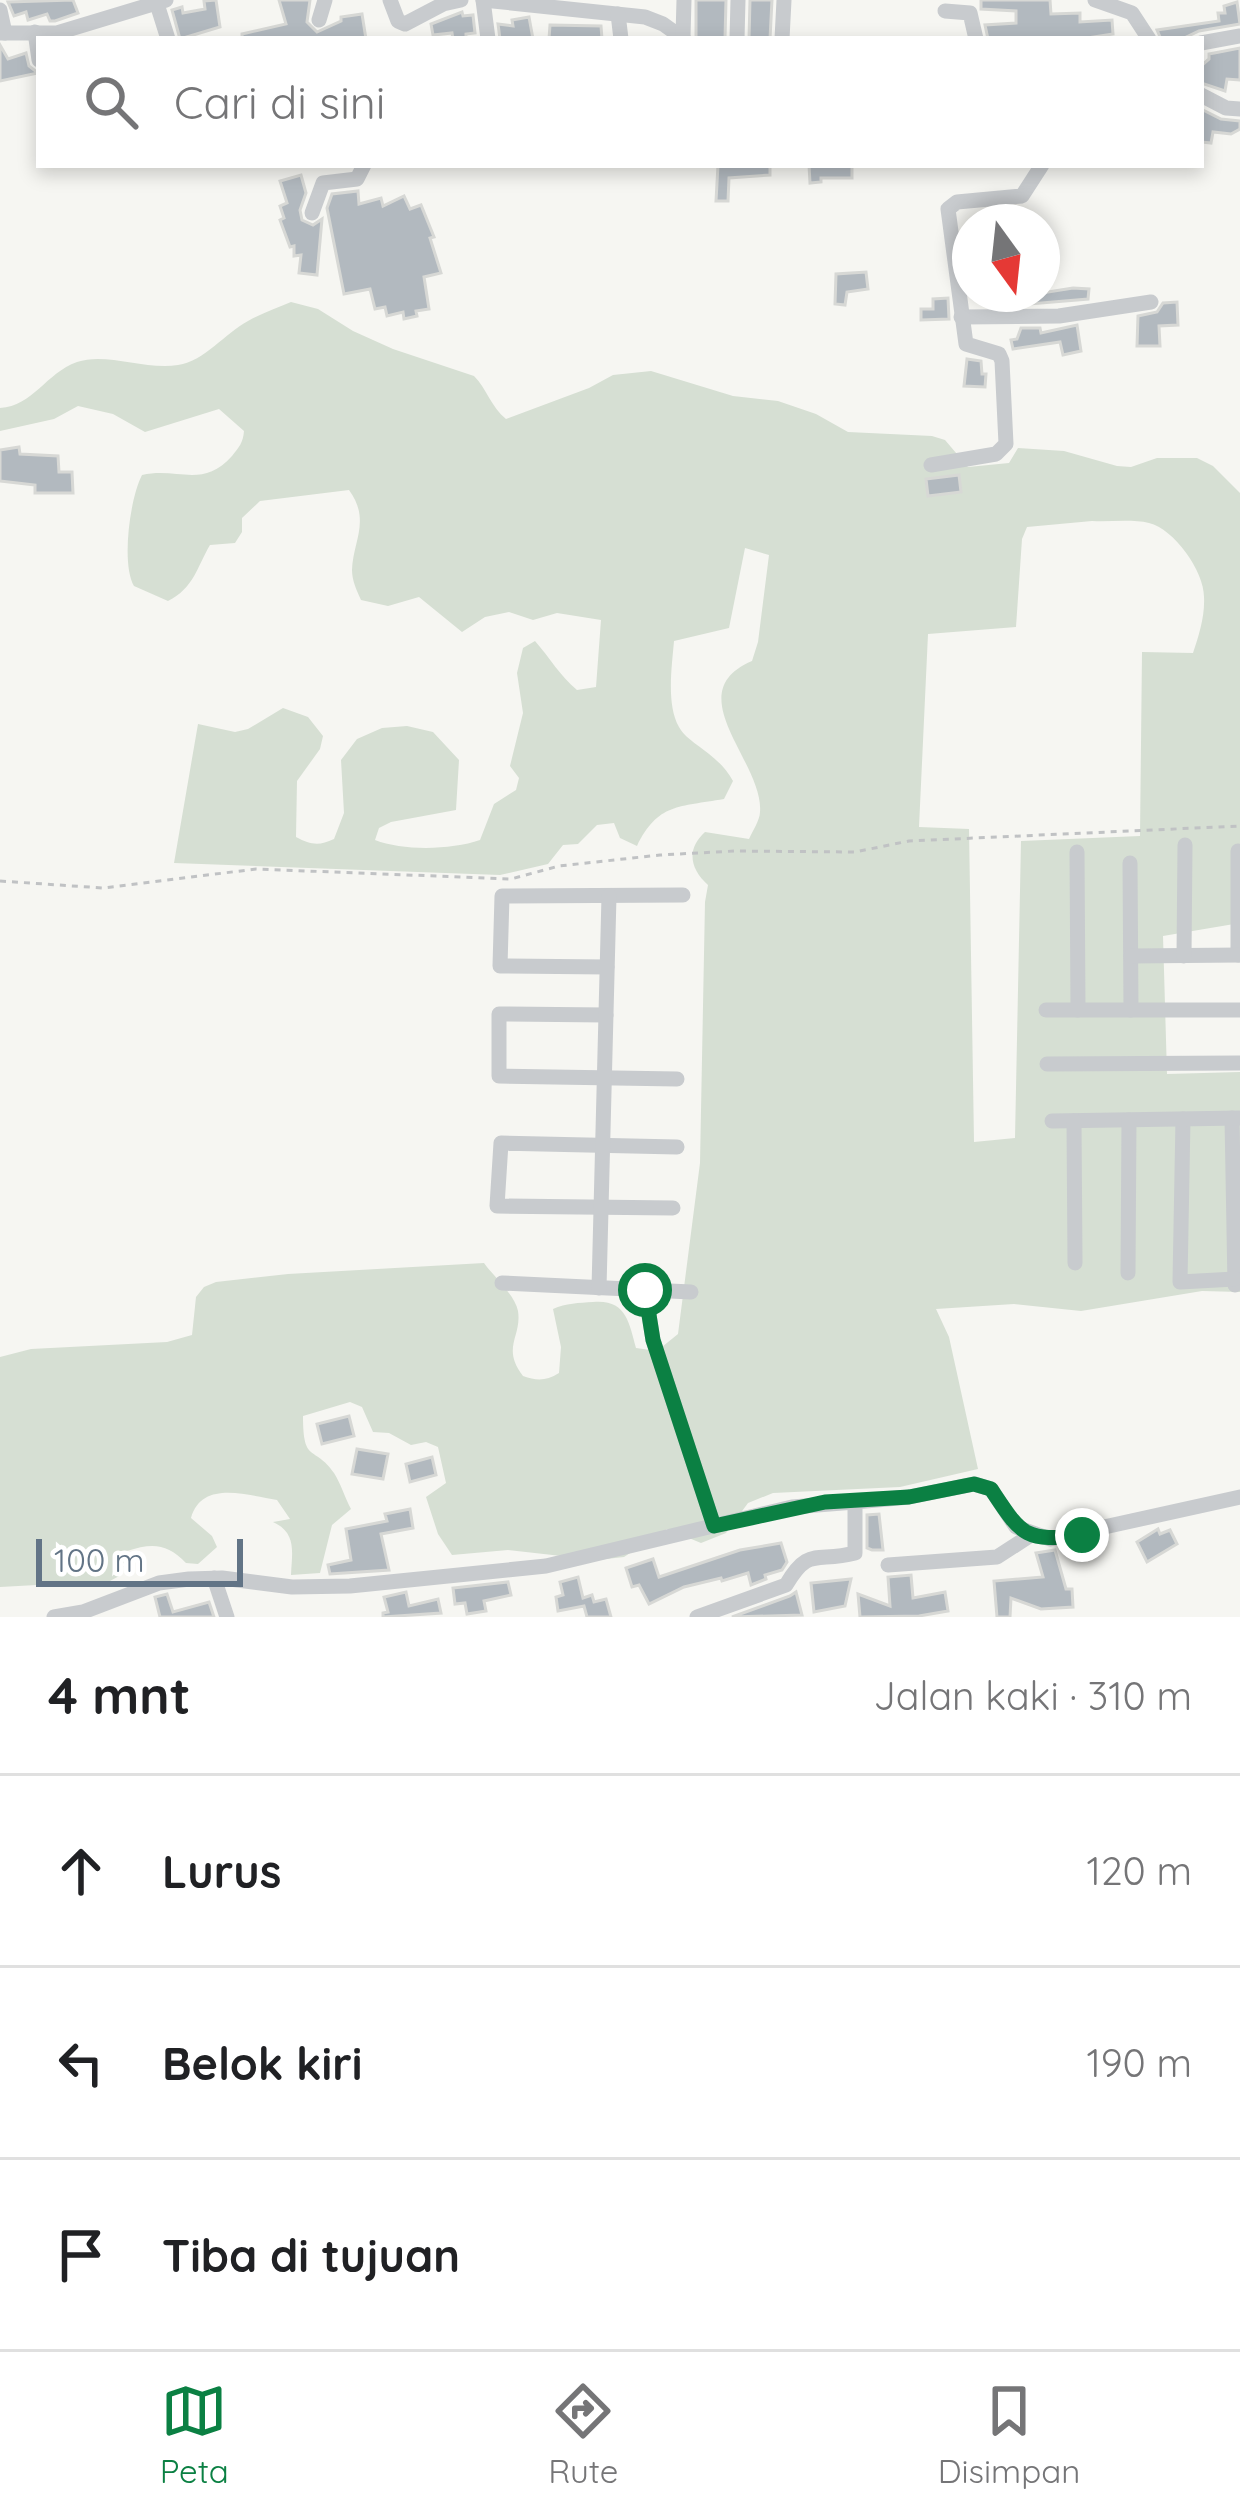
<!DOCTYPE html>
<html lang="id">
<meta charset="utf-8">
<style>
body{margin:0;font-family:Quicksand,sans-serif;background:#f6f6f6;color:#202124}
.compass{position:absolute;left:952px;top:204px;width:108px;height:108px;border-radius:50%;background:#fff;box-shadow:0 6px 18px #0003;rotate:165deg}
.scale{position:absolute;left:36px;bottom:30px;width:207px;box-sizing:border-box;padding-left:12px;border:6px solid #627486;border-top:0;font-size:33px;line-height:42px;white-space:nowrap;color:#627486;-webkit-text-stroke:9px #fff;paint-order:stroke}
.stop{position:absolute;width:36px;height:36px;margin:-27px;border:9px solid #0b8043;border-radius:50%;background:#fff}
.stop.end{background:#0b8043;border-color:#fff;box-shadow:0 3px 12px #0008}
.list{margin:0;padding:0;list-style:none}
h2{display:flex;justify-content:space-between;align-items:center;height:156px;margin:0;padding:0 48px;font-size:51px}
h2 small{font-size:39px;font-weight:400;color:#757577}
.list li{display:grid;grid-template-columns:78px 1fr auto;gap:36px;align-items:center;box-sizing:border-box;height:192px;padding:0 48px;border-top:3px solid #e0e0e0}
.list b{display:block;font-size:45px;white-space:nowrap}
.list em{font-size:39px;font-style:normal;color:#757577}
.icon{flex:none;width:66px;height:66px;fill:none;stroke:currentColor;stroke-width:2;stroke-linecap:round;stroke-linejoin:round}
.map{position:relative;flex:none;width:1240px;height:1617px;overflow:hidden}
.search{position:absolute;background:#fff;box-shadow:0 6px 18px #0003;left:36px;right:36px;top:36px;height:132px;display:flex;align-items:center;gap:30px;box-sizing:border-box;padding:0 42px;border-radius:0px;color:#757577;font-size:45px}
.sheet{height:732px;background:#fff}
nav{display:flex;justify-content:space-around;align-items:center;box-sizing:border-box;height:168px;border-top:3px solid #e0e0e0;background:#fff;font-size:33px;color:#757577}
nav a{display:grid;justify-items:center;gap:6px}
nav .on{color:#0b8043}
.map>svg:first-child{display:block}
</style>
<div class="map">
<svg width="1240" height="1617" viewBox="0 0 1240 1617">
<rect width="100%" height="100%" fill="#f6f6f2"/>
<path fill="#d6dfd3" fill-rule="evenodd" d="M 291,302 L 318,309 L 353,331 L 393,349 L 474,376 C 487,389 491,407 506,419 L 589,388 L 613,375 L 651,371 L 733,396 L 778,401 L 816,414 L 848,432 L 932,436 L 945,440 L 968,467 L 1009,463 L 1018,448 L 1064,451 L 1117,466 L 1131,467 L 1157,458 L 1197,458 L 1213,466 L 1240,493 L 1240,923 L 1163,936 L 1167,1074 L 1240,1072 L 1240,1292 L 1202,1291 L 1081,1311 L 1014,1304 L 936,1309 L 949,1337 L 978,1469 L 900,1487 L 773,1493 L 748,1503 L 726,1533 L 701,1543 L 667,1529 L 624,1557 L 597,1560 L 508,1550 L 452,1555 L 438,1534 L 426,1497 L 446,1483 L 438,1447 L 426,1442 L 411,1445 L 389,1433 L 373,1432 L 362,1407 L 350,1402 L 303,1416 C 303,1465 314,1444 334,1473 C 341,1484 345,1498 351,1509 L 332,1525 L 320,1573 L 291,1575 C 292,1552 297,1533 273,1522 L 290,1519 L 277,1500 C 246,1495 202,1480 191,1518 L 212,1536 L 217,1547 L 198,1564 L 186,1563 C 167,1543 152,1543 127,1551 L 121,1575 L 110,1581 L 0,1587 L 0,1357 L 31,1349 L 167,1342 L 192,1335 L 196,1297 L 204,1287 L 216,1282 L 288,1274 L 484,1263 C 494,1277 515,1295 518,1311 C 522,1337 501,1347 523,1376 C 537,1381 546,1381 559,1373 L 561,1347 L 553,1309 C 566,1303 579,1303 593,1302 C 626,1299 629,1322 636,1348 L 657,1351 L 678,1334 L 700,1163 L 705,902 L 708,885 C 690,869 686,849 705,832 L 749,839 C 752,832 760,820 760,812 C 764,762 677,693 752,661 L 758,642 L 769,555 L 745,548 L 729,628 L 674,641 C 672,666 666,704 679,727 C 689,745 717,752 733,781 L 724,799 C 679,807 658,803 637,846 L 620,838 L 614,823 L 597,825 L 578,844 L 563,845 L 548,864 L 500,875 L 174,863 L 198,724 L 235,732 L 248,729 L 283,708 L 308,717 L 323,736 L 320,749 L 297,781 L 296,837 C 311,845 319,846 334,839 L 344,813 L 341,760 L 357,739 L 382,728 L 407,726 L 433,732 L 459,760 L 456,810 L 391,822 L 379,828 L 375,840 C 403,851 451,850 480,840 L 494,804 L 516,790 L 519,778 L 510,766 L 523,713 L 517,673 L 523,648 L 535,641 C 550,658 560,676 577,690 L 596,687 L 601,620 L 557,613 L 533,620 L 509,612 L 485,617 L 462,632 L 419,597 L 388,606 L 361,600 C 357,591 352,581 352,570 C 353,541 371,520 349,490 L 260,501 L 242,518 L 242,532 L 235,543 L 210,545 C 197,567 194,588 168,601 L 134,586 C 121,564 130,498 142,475 C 178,467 203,489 232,456 C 239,447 243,443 244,431 L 219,409 L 145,432 L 113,414 L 78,406 L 54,419 L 0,431 L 0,408 C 33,406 46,373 77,362 C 106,352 144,370 178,365 C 205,361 225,333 248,321 C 262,313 277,308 291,302 ZM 1092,521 C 1110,522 1132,519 1149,523 C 1174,529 1204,571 1204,597 C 1205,616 1199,635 1193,653 L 1142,652 L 1140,836 L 1021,841 L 1015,1138 L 974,1142 L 969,829 L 919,827 L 928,634 L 1016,627 L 1022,539 L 1027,527 Z"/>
<g fill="#b2b9bf" stroke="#d7d8d5" stroke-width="3">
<path d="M 73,0 L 78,13 L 55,21 L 50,21 L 47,14 L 28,20 L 26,12 L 14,16 L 8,2 Z"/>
<path d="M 216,0 L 220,27 L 180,39 L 172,10 L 182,7 L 183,13 L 205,9 L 204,1 Z"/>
<path d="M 279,0 L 310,0 L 307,22 L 317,32 L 341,21 L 341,17 L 362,14 L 366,39 L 242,39 L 242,34 L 286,24 Z"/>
<path d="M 696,0 L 726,0 L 725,39 L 696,39 Z"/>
<path d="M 750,0 L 772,0 L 770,39 L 749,39 Z"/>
<path d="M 981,0 L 1050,0 L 1051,14 L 1080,13 L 1080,22 L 1112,20 L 1113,34 L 1081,39 L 988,39 L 985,25 L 1016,23 L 1016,11 L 981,9 Z"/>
<path d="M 1237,2 L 1240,24 L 1199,31 L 1182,39 L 1161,39 L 1157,30 L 1219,21 L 1218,13 L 1225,13 L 1224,6 Z"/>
<path d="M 462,12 L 463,16 L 473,15 L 475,33 L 466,34 L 466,39 L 453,39 L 452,33 L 433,35 L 431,24 Z"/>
<path d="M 529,17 L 533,39 L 500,39 L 498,24 L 513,26 L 512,20 Z"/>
<path d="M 550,25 L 601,26 L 602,39 L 549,39 Z"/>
<path d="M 0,45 L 8,59 L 26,53 L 29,66 L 38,73 L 0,81 Z"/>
<path d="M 1240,48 L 1240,80 L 1227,79 L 1225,91 L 1201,83 L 1201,66 L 1209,59 L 1209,54 Z"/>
<path d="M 1201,109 L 1221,119 L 1240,121 L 1240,129 L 1231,134 L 1213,132 L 1211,143 L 1201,142 Z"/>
<path d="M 718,165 L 770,165 L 770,175 L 729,178 L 728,201 L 716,201 Z"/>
<path d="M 809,165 L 852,165 L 852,178 L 821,178 L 821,182 L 810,183 Z"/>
<path d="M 301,175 L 306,193 L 300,210 L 302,220 L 313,225 L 322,219 L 317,275 L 299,273 L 301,255 L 294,256 L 294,246 L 290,247 L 280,220 L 284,218 L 280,206 L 287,203 L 280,181 Z"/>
<path d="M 358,191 L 359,204 L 381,198 L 383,206 L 404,196 L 410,209 L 421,205 L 434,237 L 430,238 L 441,273 L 424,277 L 429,309 L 416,311 L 417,316 L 404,319 L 403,312 L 387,316 L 385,307 L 375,309 L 370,289 L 344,294 L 327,208 L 332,194 Z"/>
<path d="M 866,272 L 868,289 L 847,292 L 845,305 L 835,304 L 836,274 Z"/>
<path d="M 1073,288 L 1089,289 L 1088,299 L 1030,304 L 1029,295 Z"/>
<path d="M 948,298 L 949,319 L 921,320 L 921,309 L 933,309 L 933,299 Z"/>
<path d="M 1177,302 L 1178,325 L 1159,326 L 1160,346 L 1137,346 L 1138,316 L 1157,312 L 1163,303 Z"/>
<path d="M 1077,325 L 1081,351 L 1063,355 L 1060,342 L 1013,349 L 1011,340 L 1017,339 L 1021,328 L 1040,328 L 1041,333 Z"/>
<path d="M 967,359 L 981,361 L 982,374 L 986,374 L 985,387 L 964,386 Z"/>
<path d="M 19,447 L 20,454 L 58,456 L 59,472 L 72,472 L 73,493 L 35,493 L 35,485 L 0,481 L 0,450 Z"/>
<path d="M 959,475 L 961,492 L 928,496 L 926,479 Z"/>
<path d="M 349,1416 L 354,1436 L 322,1444 L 317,1424 Z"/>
<path d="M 357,1449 L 388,1454 L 383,1479 L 352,1474 Z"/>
<path d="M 432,1457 L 436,1475 L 410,1482 L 406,1464 Z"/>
<path d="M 410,1509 L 413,1528 L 381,1534 L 389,1570 L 330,1574 L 328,1565 L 351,1560 L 346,1529 L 387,1521 L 385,1514 Z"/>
<path d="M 879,1514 L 883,1550 L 872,1550 L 867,1548 L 867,1515 Z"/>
<path d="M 1158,1529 L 1160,1534 L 1170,1530 L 1177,1544 L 1147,1562 L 1137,1542 Z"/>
<path d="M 781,1543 L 787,1562 L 782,1570 L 765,1575 L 766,1579 L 751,1585 L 748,1573 L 722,1581 L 721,1578 L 684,1587 L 649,1604 L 639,1585 L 632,1587 L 626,1568 L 653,1559 L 659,1577 L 740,1550 Z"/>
<path d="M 1055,1550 L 1066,1589 L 1072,1589 L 1073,1607 L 1041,1609 L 1011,1598 L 1010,1617 L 997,1617 L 994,1581 L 1043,1577 L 1036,1553 Z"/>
<path d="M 911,1575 L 913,1598 L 945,1592 L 948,1611 L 919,1616 L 860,1617 L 858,1594 L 890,1606 L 888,1577 Z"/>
<path d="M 578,1577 L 583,1598 L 592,1595 L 594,1602 L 606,1599 L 611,1617 L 587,1617 L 584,1606 L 558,1611 L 556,1597 L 563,1595 L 560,1582 Z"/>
<path d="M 851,1579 L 845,1606 L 814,1612 L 811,1583 Z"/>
<path d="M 508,1582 L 511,1595 L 484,1601 L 486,1611 L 467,1614 L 465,1603 L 455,1604 L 453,1588 Z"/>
<path d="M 406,1592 L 409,1606 L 438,1599 L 441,1613 L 383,1617 L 383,1613 L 388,1612 L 384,1597 Z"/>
<path d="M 796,1592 L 802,1615 L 732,1617 L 790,1596 Z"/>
<path d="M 167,1594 L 173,1612 L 209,1602 L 214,1617 L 160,1617 L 155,1597 Z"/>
</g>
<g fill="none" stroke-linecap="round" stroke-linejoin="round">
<path stroke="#c0c2c4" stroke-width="3" stroke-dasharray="6 6" stroke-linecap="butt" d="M 0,881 L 103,888 L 256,869 L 511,879 L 559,866 L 660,855 L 735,851 L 855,852 L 909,841 L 1240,826"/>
<g stroke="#c8cbce" stroke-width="15">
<path d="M 390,0 L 398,21 L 405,24 L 443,4 L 461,0"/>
<path d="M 483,0 L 645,17 L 663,24 L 684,39"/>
<path d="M 483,0 L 488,39"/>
<path d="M 1095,0 L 1132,13 L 1149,39"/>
<path d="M 157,4 L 168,39"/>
<path d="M 0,10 L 5,33"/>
<path d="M 945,11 L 970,13 L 976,39"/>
<path d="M 618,14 L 621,39"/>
<path d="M 319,20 L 325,0"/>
<path d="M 35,32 L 39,60"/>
<path d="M 0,33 L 57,33 L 166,0"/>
<path d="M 683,36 L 684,0"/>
<path d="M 737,39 L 738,0"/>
<path d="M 782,39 L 784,0"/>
<path d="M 1201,43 L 1240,36"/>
<path d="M 1201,95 L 1226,108 L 1240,109"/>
<path d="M 312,213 L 323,183 L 357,179 L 364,165"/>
<path d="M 961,317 L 1059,316 L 1151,302"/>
<path d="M 931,465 L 996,454 L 1006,444 L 1002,361 L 999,354 L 966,344 L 948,209 L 957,202 L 1022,196 L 1042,165"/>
<path d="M 1077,852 L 1078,1010"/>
<path d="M 1130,863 L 1131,1010"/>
<path d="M 1238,955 L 1238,851"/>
<path d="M 1131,956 L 1240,955"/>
<path d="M 1184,956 L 1185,845"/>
<path d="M 607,967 L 500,966 L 502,896 L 683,895"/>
<path d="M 1046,1010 L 1240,1010"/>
<path d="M 606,1015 L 499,1014 L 499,1076 L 677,1079"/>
<path d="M 1047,1064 L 1240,1063"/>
<path d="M 1232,1118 L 1235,1285"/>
<path d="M 1183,1119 L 1180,1282 L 1235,1279"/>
<path d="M 1052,1121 L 1240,1118"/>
<path d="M 1074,1121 L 1075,1263"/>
<path d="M 673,1208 L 497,1206 L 501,1143 L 677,1147"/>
<path d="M 1128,1273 L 1129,1120"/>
<path d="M 502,1283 L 691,1292"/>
<path d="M 599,1288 L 609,896"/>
<path d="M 645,1290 L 653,1340 L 714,1526"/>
<path d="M 888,1565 L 997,1557 L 1031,1535"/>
<path d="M 214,1578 L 227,1617"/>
<path d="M 54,1617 L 83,1612 L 159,1583 L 189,1579 L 222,1578 L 292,1587 L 350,1586 L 546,1566 L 792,1507 L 855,1502"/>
<path d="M 697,1617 L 786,1585 C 809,1546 816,1563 855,1553 L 855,1502 L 909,1497 L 974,1484 L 991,1489 L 1016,1527 L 1050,1539 L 1240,1497"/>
</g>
</g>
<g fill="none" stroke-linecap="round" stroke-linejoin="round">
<path stroke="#0b8043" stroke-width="15" d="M 645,1290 L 653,1340 L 714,1526 L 825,1502 L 909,1497 L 974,1484 L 991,1489 C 1021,1534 1024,1543 1082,1535"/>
</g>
</svg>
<svg class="compass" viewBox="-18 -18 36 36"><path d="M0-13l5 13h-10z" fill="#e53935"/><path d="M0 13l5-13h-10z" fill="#757577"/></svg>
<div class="scale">100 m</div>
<div class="stop" style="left:645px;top:1290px"></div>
<div class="stop end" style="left:1082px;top:1535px"></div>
<div class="search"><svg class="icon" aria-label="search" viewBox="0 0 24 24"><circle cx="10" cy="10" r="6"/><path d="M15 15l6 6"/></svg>Cari di sini</div>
</div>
<section class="sheet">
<h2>4 mnt<small>Jalan kaki · 310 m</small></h2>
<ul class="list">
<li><svg class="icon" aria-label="ahead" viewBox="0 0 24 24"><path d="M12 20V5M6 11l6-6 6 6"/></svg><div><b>Lurus</b></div><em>120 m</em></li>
<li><svg class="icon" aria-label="left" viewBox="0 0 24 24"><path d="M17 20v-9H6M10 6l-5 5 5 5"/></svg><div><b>Belok kiri</b></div><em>190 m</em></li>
<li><svg class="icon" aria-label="arrive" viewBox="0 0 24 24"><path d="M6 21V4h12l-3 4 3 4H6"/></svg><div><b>Tiba di tujuan</b></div></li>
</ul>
</section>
<nav>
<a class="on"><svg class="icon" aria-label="map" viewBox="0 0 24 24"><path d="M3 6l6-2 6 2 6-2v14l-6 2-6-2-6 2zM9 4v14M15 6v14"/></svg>Peta</a>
<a><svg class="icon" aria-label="directions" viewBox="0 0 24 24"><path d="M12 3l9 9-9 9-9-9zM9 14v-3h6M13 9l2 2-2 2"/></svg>Rute</a>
<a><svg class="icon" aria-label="saved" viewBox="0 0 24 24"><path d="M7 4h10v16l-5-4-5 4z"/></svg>Disimpan</a>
</nav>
